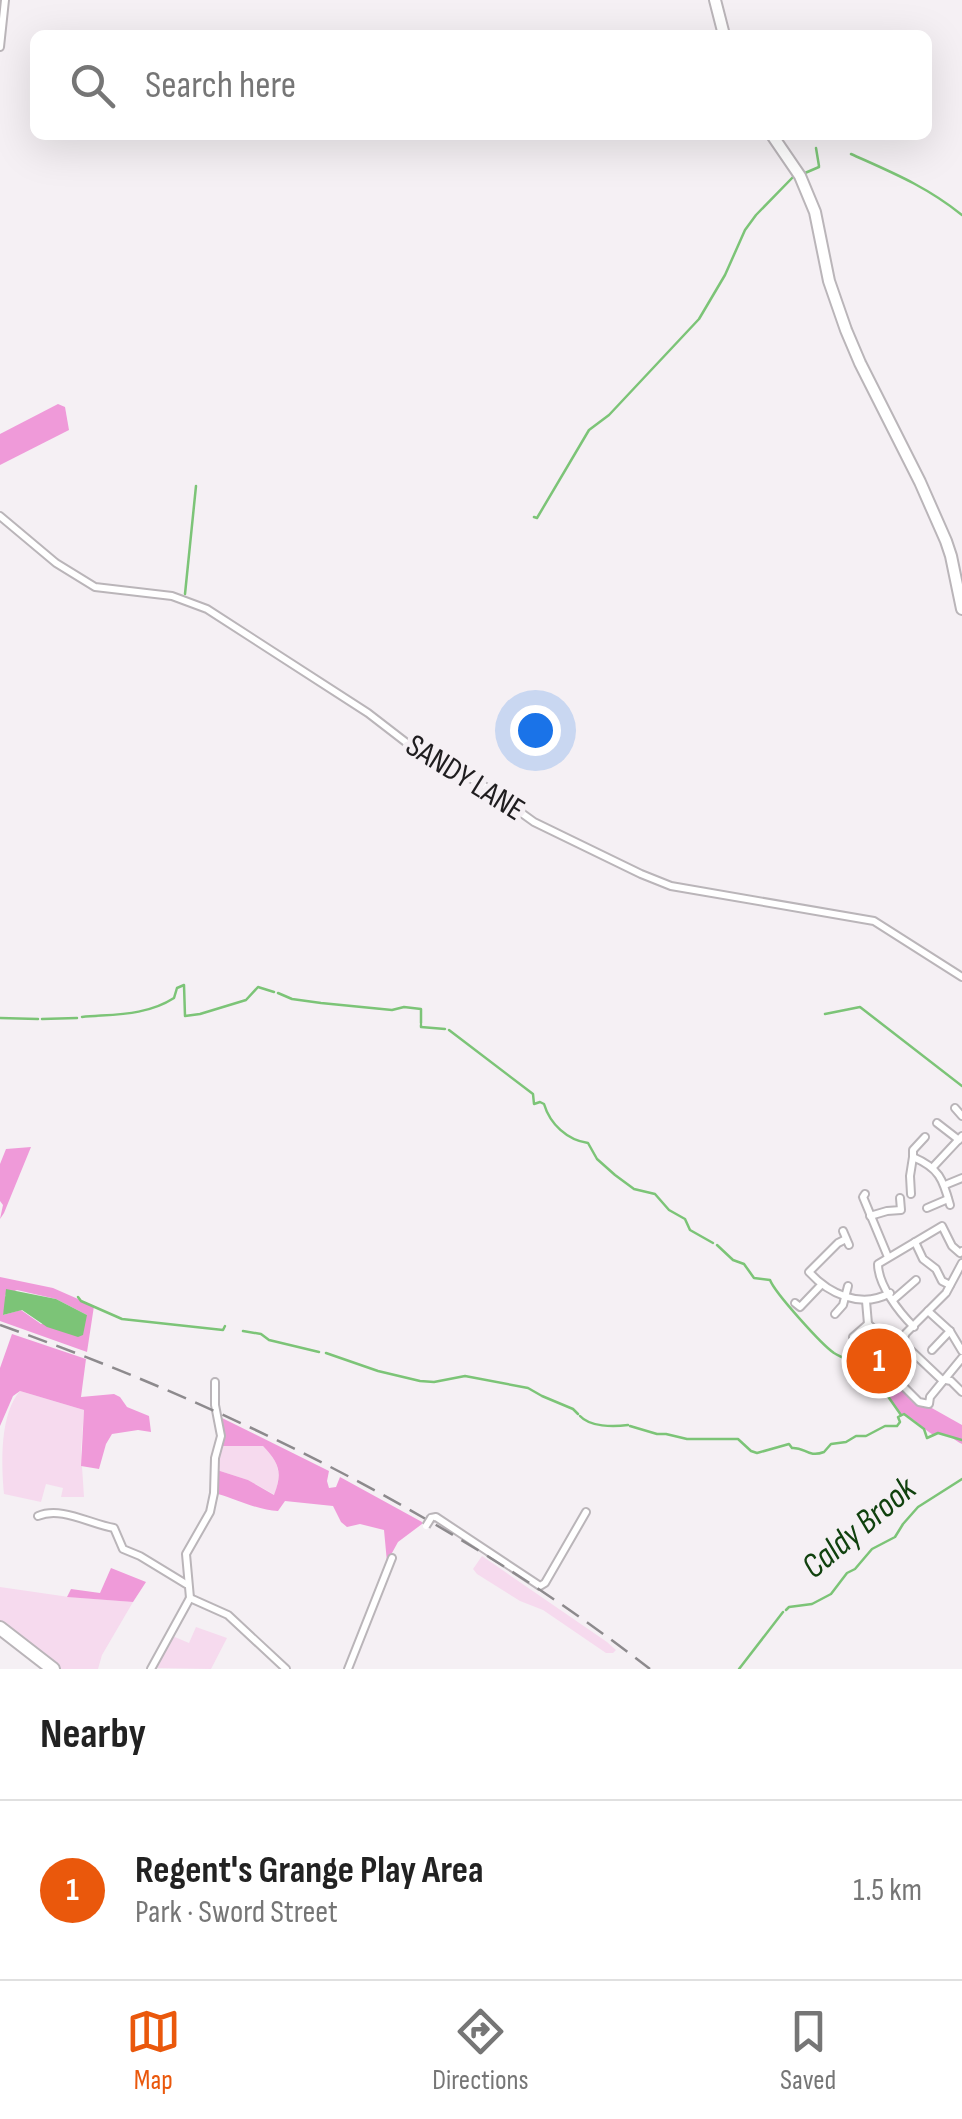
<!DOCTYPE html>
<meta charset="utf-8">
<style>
body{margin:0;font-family:"Sofia Sans Condensed",sans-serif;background:#f6f6f6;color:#222}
.you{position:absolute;left:535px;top:730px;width:35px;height:35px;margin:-25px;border:8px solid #fff;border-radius:50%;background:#1a73e8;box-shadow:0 0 0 15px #1a73e833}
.badge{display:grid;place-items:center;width:65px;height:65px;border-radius:50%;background:#ea580c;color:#fff;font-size:32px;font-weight:700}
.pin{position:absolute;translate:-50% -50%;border:5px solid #fff;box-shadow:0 2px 10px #0006}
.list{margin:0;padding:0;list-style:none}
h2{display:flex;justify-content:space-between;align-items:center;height:130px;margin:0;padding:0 40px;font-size:42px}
h2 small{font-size:32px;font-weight:400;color:#767676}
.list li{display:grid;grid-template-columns:65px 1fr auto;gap:30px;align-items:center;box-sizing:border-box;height:180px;padding:0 40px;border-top:2px solid #e0e0e0}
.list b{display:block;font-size:38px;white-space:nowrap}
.list p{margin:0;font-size:32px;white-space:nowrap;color:#767676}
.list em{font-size:32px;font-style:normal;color:#767676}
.icon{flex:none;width:55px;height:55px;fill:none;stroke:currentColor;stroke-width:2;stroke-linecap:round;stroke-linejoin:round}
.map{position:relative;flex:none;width:962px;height:1669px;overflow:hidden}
.search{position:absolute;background:#fff;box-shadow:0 10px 40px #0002;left:30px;right:30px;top:30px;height:110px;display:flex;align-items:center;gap:25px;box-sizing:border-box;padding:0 35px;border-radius:15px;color:#767676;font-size:38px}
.sheet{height:310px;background:#fff}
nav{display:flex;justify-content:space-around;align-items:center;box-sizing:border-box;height:140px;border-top:2px solid #e0e0e0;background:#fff;font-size:28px;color:#767676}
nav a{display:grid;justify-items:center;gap:5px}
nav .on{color:#ea580c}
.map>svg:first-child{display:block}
</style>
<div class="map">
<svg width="962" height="1669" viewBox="0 0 962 1669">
<rect width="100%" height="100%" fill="#f5f0f4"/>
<g fill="#f6daee">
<path d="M 20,1391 L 84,1410 L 81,1451 L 84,1497 L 61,1497 L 63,1488 L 46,1484 L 41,1502 L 4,1494 C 1,1461 0,1414 20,1391 Z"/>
<path d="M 222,1446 L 263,1446 C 280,1464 281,1471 275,1495 L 248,1480 L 217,1470 L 217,1462 Z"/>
<path d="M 482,1556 L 607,1642 L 616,1650 L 613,1653 L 606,1653 L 543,1610 L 520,1601 L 477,1574 L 473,1569 Z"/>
<path d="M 0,1587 L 69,1597 L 133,1602 L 102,1655 L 98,1669 L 59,1669 L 0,1622 Z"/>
<path d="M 196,1627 L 227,1638 L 211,1669 L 154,1668 L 170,1635 L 189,1643 Z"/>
</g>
<g fill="#ef9ad9" fill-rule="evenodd">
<path d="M 58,404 L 65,407 L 69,430 L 0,465 L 0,434 Z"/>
<path d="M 31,1147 L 4,1213 L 0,1219 L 3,1205 L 0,1201 L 0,1164 L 6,1149 Z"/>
<path d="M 0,1277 L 53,1288 L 94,1306 L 87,1352 L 0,1321 ZM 17,1290 L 56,1299 L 87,1315 L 41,1324 L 21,1310 L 3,1315 L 6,1303 L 5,1295 Z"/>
<path d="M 12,1334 L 86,1359 L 81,1397 L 114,1394 L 120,1397 L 127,1407 L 149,1416 L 151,1432 L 138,1430 L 112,1434 L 106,1444 L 99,1469 L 81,1466 L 84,1410 L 20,1391 L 13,1396 L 0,1426 L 0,1368 Z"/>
<path d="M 876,1369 L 900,1390 L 910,1395 L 920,1405 L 930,1407 L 962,1425 L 962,1444 C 954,1440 946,1430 934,1435 C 923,1430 913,1415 901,1415 L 887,1395 L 873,1384 L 870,1373 Z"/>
<path d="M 222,1418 L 329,1471 L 327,1481 L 329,1488 L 336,1487 L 340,1477 L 422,1522 L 422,1524 L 398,1542 L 387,1562 L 384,1530 L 360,1524 L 347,1527 L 341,1522 L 333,1506 L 285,1501 L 278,1511 C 260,1511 236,1499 218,1494 L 217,1470 L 248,1480 L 274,1495 C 283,1472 279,1463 263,1446 L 222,1446 L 225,1436 Z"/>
<path d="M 111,1568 L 146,1582 L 133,1602 L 67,1597 L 71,1589 L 100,1593 Z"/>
</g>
<path fill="#7cc477" d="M 6,1289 L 56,1299 L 87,1315 L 83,1335 L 78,1337 L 47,1327 L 22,1310 L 3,1315 Z"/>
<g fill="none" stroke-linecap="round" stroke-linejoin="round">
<g stroke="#7cc477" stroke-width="2.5">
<path d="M 816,148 L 819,166"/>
<path d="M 851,154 C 891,172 926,186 962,215"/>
<path d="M 805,173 L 819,167"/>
<path d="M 534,517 L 537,518 L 589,430 L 609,415 L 699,319 L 725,275 L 745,230 L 756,215 L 794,176"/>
<path d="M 185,594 L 196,486"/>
<path d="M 278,993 L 292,999 L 321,1003 L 392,1010 L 404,1007 L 421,1009 L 421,1023"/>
<path d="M 825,1014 L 860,1007 L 962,1086"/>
<path d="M 82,1017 C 114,1014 146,1016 174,998 L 177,988 L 184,985 L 185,1016 L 200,1014 L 246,1000 L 258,987 L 274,992"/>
<path d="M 0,1018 L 38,1019"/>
<path d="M 42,1019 L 77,1018"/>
<path d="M 421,1025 L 421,1027 L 445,1029"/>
<path d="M 449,1030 L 533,1094 L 534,1104 L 540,1102 L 544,1104 C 550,1124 567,1140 588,1143 L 597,1159 L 615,1175 L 634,1189 L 655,1194 L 669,1210 L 685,1219 L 690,1230 L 713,1243"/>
<path d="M 717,1245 L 733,1260 L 744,1264 L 754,1278 L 770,1280 C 775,1293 822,1345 834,1353 C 846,1360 860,1365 870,1373 L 873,1384 L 887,1395 L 901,1415"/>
<path d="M 78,1297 L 81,1301 L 122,1319 L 223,1330 L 225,1326"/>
<path d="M 243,1331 L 261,1334 L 269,1340 L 319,1352"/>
<path d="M 326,1353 L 378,1371 L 420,1381 L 434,1382 L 465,1376 L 528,1388 L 542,1396 L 573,1409 L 578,1414"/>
<path d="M 580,1416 C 590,1427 613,1427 628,1425"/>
<path d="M 630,1426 L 657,1434 L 666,1434 L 687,1439 L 738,1439 L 751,1451 L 757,1453 L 789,1444 L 792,1448 C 805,1447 808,1458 824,1452 L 831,1444 L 846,1442 L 856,1436 L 866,1436 L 885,1426 L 897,1426 L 900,1422 L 898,1417 L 904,1414 L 924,1429 L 927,1438 L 938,1433 L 962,1440"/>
<path d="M 786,1610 L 789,1607 L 812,1604 L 831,1594 L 847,1573 L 855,1569 L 872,1549 L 895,1537 L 903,1524 L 918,1507 L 962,1479"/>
<path d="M 739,1669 L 783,1612"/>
</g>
<g stroke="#bab5b9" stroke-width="10">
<g id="minor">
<path d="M 0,47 L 5,0"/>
<path d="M 0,516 L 56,563 L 95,587 L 172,596 L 207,609 L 368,713 L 425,757 L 480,783 L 534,822 L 641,874 L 671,886 L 874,921 L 962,977"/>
<path d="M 955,1108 L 962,1116"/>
<path d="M 937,1123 L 959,1140"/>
<path d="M 913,1157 L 913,1150 L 925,1137"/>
<path d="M 933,1167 L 962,1136"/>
<path d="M 945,1185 L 962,1178"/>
<path d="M 865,1194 L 863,1197 L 888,1257"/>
<path d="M 911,1194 L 910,1176 L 913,1157 C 939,1168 943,1179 950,1205"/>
<path d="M 927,1208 L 948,1199"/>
<path d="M 870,1216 L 887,1211 L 901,1210 L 900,1198"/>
<path d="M 843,1231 L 849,1245"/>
<path d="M 846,1239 L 838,1243 L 809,1272 C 829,1294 861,1309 890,1293"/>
<path d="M 915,1242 L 923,1259 L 936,1269 L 942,1281 L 950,1285"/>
<path d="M 962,1263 L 946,1293 L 906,1333 L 904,1337 L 905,1345 L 941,1379 L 951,1381 L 962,1392"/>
<path d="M 893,1300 L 916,1280"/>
<path d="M 866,1301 L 868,1324 L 887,1341 L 868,1363 L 874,1369"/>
<path d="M 795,1303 L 800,1307 L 821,1285"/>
<path d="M 928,1311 L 950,1331 L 962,1351"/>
<path d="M 835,1314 L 843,1305 L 848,1286"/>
<path d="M 914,1327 C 899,1312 878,1285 878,1264 L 942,1226 L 952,1246 L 960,1253 L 962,1251"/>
<path d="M 853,1337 L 868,1324"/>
<path d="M 932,1350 L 950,1331"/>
<path d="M 895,1378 L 919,1402 L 929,1404 L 930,1397 L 962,1358"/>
<path d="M 38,1516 C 61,1506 90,1524 114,1528 L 123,1549 L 140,1556 L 186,1584"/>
<path d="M 431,1518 L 436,1517 L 540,1586 L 545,1583 L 586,1512"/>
<path d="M 190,1598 L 186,1554 L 210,1512 L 214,1493 L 215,1458 L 221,1436 L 215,1405 L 215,1382"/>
<path d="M 190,1598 L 228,1615 L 286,1669"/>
<path d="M 151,1669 L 190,1598"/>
<path d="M 348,1669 L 392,1558"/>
</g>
</g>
<g stroke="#bab5b9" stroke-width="14">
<g id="major">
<path d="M 715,0 L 724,35"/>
<path d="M 772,135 L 800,176 L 815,212 L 829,281 L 846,330 L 860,363 L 920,482 L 946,541 L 951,556 L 962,609"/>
</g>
</g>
<g stroke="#bab5b9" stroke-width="16">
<path id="highway" d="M 0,1628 L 53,1669"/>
</g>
<use href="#minor" stroke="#fff" stroke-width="6"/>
<use href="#major" stroke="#fff" stroke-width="10"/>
<use href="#highway" stroke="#fff" stroke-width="12"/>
<path stroke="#8d8a8d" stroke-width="2.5" stroke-dasharray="20 10" stroke-linecap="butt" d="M 0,1325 C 231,1407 455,1518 650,1669"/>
<g stroke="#bab5b9" stroke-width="10" stroke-linecap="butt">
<path id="minor-bridge" d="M 426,1526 L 431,1518"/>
</g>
<use href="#minor-bridge" stroke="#fff" stroke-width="6"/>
</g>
<g text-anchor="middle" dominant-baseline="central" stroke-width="10" stroke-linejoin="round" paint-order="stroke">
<g font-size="32" fill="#1f1d1f" stroke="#f5f0f4">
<text transform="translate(465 778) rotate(32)">SANDY LANE</text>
</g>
<g font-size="35" font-style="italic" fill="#10410e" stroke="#f5f0f4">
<text transform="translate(859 1528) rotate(-40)">Caldy Brook</text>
</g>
</g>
</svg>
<div class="you"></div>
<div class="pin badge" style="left:879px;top:1361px">1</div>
<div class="search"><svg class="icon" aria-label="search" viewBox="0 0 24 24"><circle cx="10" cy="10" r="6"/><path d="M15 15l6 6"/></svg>Search here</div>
</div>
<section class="sheet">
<h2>Nearby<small></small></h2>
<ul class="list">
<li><span class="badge">1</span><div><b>Regent's Grange Play Area</b><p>Park · Sword Street</p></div><em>1.5 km</em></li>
</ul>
</section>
<nav>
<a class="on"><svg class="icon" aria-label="map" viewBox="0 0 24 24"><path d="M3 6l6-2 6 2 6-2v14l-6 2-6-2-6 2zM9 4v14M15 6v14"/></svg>Map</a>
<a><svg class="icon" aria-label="directions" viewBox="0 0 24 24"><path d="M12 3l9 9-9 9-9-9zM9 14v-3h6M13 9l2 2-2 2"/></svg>Directions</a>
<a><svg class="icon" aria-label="saved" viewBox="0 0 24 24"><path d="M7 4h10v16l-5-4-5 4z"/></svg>Saved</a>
</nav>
